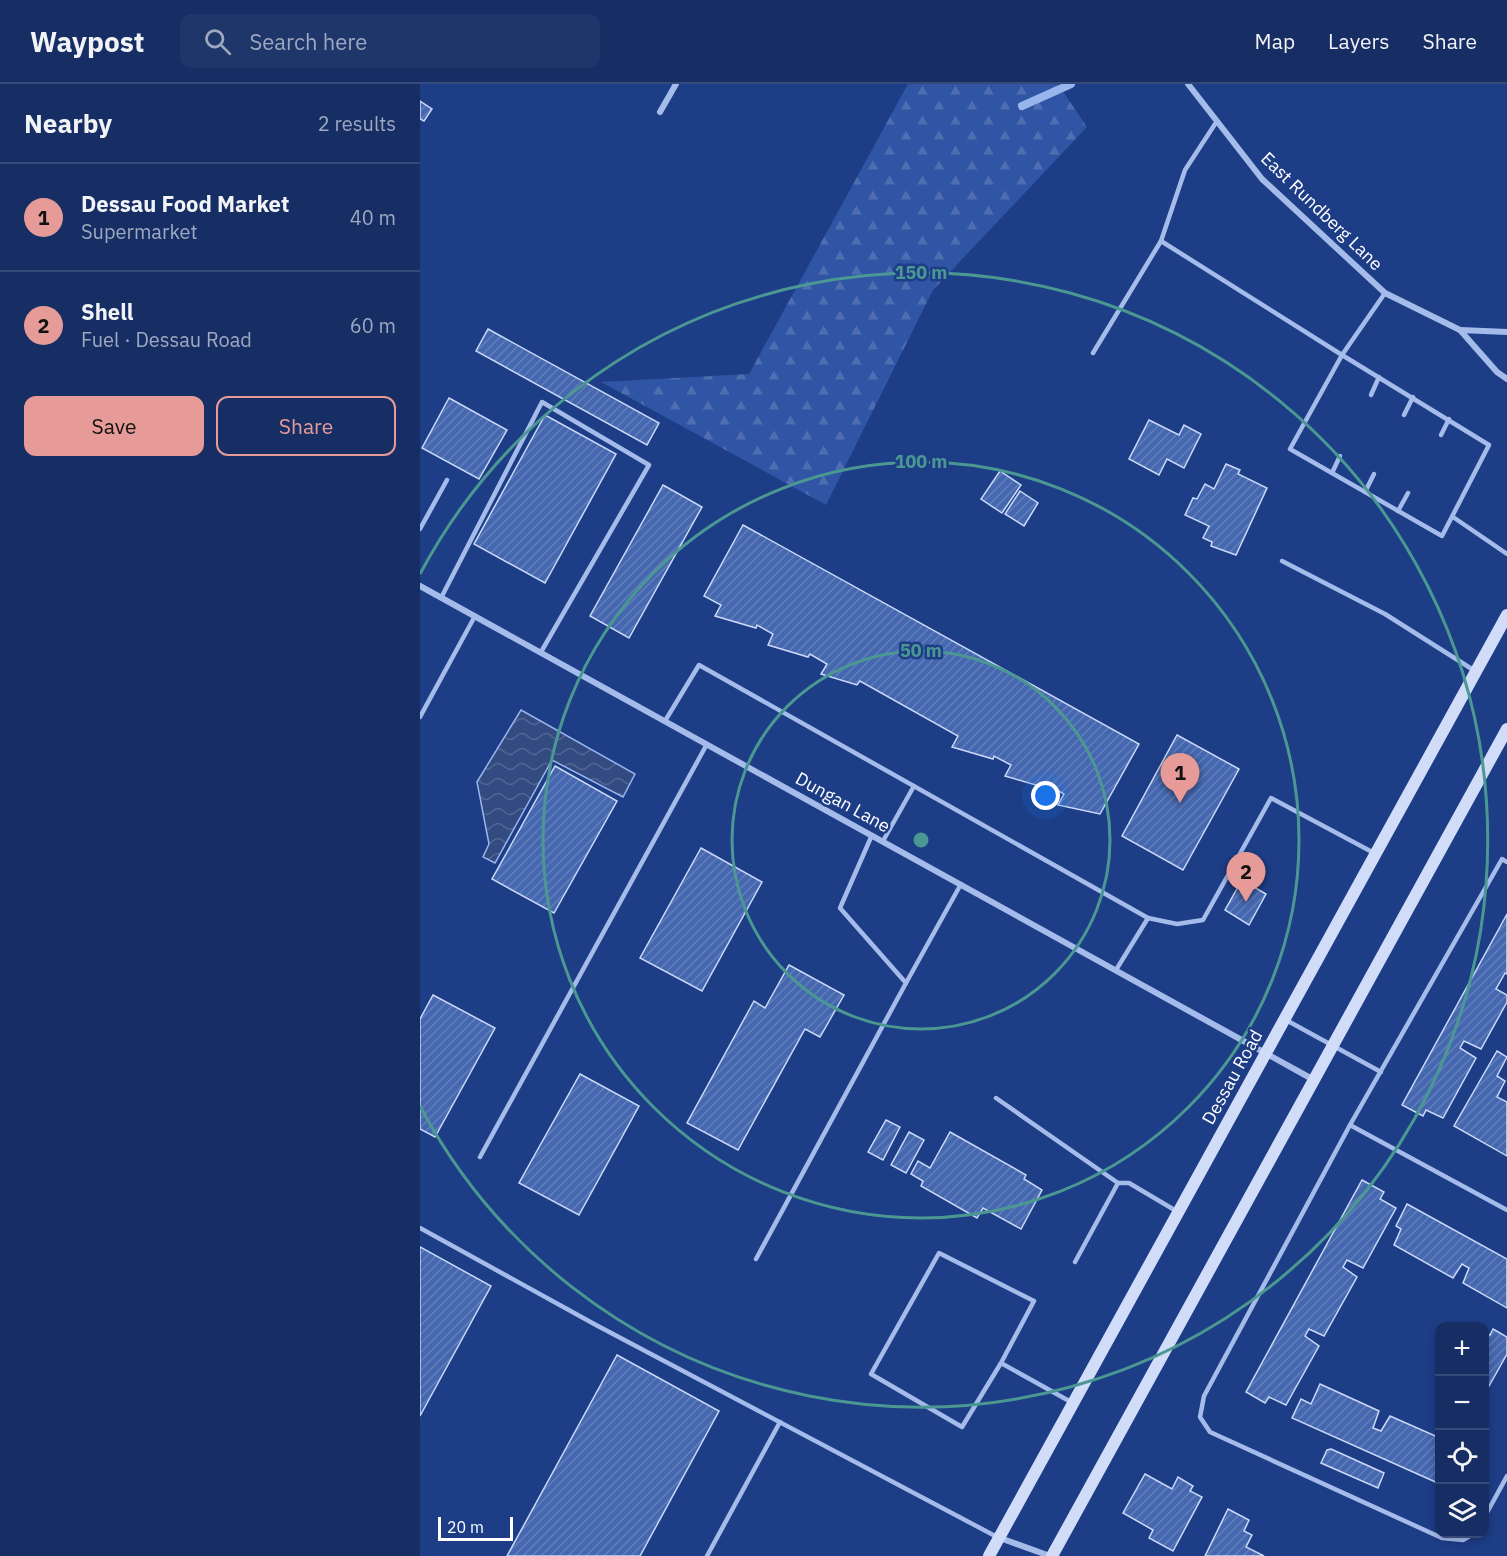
<!DOCTYPE html>
<meta charset="utf-8">
<style>
body{margin:0;font-family:"IBM Plex Sans",sans-serif;background:#1f366a;color:#f1f3f6}
.controls{position:absolute;right:18px;bottom:18px;display:grid;overflow:hidden;border-radius:12px;box-shadow:0 3px 9px #0003}
.controls button{width:54px;height:54px;display:grid;place-items:center;padding:0;border:0;border-bottom:2px solid #354a78;background:#162e64;color:#f1f3f6;font:30px sans-serif}
.scale{position:absolute;left:18px;bottom:15px;width:75px;box-sizing:border-box;padding-left:6px;border:3px solid #fff;border-top:0;font-size:16px;line-height:21px;white-space:nowrap;color:#fff;-webkit-text-stroke:4px #1d3d86;paint-order:stroke}
.you{position:absolute;left:626px;top:712px;width:21px;height:21px;margin:-15px;border:4px solid #fff;border-radius:50%;background:#1a73e8;box-shadow:0 0 0 9px #1a73e833}
.badge{display:grid;place-items:center;width:39px;height:39px;border-radius:50%;background:#e69b98;color:#111;font-size:20px;font-weight:700}
.pin{position:absolute;translate:-50% -50px;filter:drop-shadow(0 2px 3px #0008)}
.pin::after{content:'';position:absolute;top:32px;width:21px;height:18px;background:inherit;clip-path:polygon(0 0,100% 0,50% 100%)}
.list{margin:0;padding:0;list-style:none}
h2{display:flex;justify-content:space-between;align-items:center;height:78px;margin:0;padding:0 24px;font-size:26px}
h2 small{font-size:20px;font-weight:400;color:#9ea8bf}
.list li{display:grid;grid-template-columns:39px 1fr auto;gap:18px;align-items:center;box-sizing:border-box;height:108px;padding:0 24px;border-top:2px solid #354a78}
.list b{display:block;font-size:22px;white-space:nowrap}
.list p{margin:0;font-size:20px;white-space:nowrap;color:#9ea8bf}
.list em{font-size:20px;font-style:normal;color:#9ea8bf}
.actions{display:flex;gap:12px;padding:18px 24px}
.actions a{flex:1;padding:14px 0;border:2px solid #e69b98;border-radius:12px;text-align:center;font-size:21px;color:#e69b98}
.actions .main{background:#e69b98;color:#111}
.icon{flex:none;width:33px;height:33px;fill:none;stroke:currentColor;stroke-width:2;stroke-linecap:round;stroke-linejoin:round}
.map{position:relative;flex:none;width:1087px;height:1472px;overflow:hidden}
header{display:flex;align-items:center;gap:36px;box-sizing:border-box;height:84px;padding:0 30px;background:#162e64;border-bottom:2px solid #354a78}
header strong{font-size:28px}
nav{display:flex;gap:33px;margin-inline-start:auto;font-size:21px}
.search{width:420px;height:54px;background:#1f366a;display:flex;align-items:center;gap:15px;box-sizing:border-box;padding:0 21px;border-radius:12px;color:#9ea8bf;font-size:22px}
main{display:flex}
aside{flex:1;background:#162e64}
.map>svg:first-child{display:block}
</style>
<header>
<strong>Waypost</strong>
<div class="search"><svg class="icon" aria-label="search" viewBox="0 0 24 24"><circle cx="10" cy="10" r="6"/><path d="M15 15l6 6"/></svg>Search here</div>
<nav><a>Map</a><a>Layers</a><a>Share</a></nav>
</header>
<main>
<aside>
<h2>Nearby<small>2 results</small></h2>
<ul class="list">
<li><span class="badge">1</span><div><b>Dessau Food Market</b><p>Supermarket</p></div><em>40 m</em></li>
<li><span class="badge">2</span><div><b>Shell</b><p>Fuel · Dessau Road</p></div><em>60 m</em></li>
</ul>
<div class="actions"><a class="main">Save</a><a>Share</a></div>
</aside>
<div class="map">
<svg width="1087" height="1472" viewBox="0 0 1087 1472">
<defs>
<pattern id="forest-firs" width="22" height="20" patternUnits="userSpaceOnUse" patternTransform="scale(1.5)"><rect width="22" height="20" fill="#3055a4"/><path d="M5 1l3.5 6h-7zM16 11l3.5 6h-7z" fill="#4f6eb2"/></pattern>
<pattern id="water-waves" width="16" height="10" patternUnits="userSpaceOnUse" patternTransform="scale(1.5)"><rect width="16" height="10" fill="#334b81"/><path d="M0 5q4-4 8 0t8 0" fill="none" stroke="#526694"/></pattern>
<pattern id="building-hatch" width="6" height="6" patternUnits="userSpaceOnUse" patternTransform="scale(1.5)"><rect width="6" height="6" fill="#4567af"/><path d="M-1 1l2-2M0 6l6-6M5 7l2-2" fill="none" stroke="#617ebb"/></pattern>
</defs>
<rect width="100%" height="100%" fill="#1d3d86"/>
<path fill="url(#forest-firs)" d="M 488,0 L 638,0 L 667,43 L 513,206 L 406,421 L 181,298 L 329,290 Z"/>
<path fill="url(#water-waves)" stroke="#99b5ed" stroke-width="1.5" d="M 101,626 L 215,690 L 203,713 L 132,676 L 75,779 L 63,773 L 69,760 L 57,698 Z"/>
<g fill="none" stroke-linecap="round" stroke-linejoin="round">
<path stroke="#99b5ed" stroke-width="8" d="M 602,22 L 651,0"/>
</g>
<g fill="url(#building-hatch)" stroke="#cad9f8" stroke-width="1.5">
<path d="M 0,17 L 12,25 L 4,37 L 0,35 Z"/>
<path d="M 68,245 L 239,339 L 227,361 L 56,267 Z"/>
<path d="M 29,314 L 87,346 L 59,395 L 2,364 Z"/>
<path d="M 125,331 L 196,370 L 125,499 L 54,460 Z"/>
<path d="M 729,336 L 759,351 L 764,341 L 781,350 L 764,384 L 747,375 L 739,391 L 709,375 Z"/>
<path d="M 806,380 L 820,386 L 818,390 L 847,404 L 816,471 L 791,462 L 792,458 L 783,454 L 789,442 L 765,431 L 773,414 L 777,415 L 785,400 L 794,405 Z"/>
<path d="M 580,387 L 601,401 L 582,429 L 561,415 Z"/>
<path d="M 243,401 L 282,423 L 209,554 L 170,532 Z"/>
<path d="M 600,407 L 618,419 L 604,442 L 585,430 Z"/>
<path d="M 323,441 L 719,660 L 680,730 L 638,721 L 644,710 L 628,701 L 626,704 L 585,692 L 591,681 L 574,672 L 573,675 L 532,663 L 538,652 L 440,597 L 437,601 L 401,590 L 407,580 L 390,570 L 388,573 L 348,561 L 353,550 L 337,541 L 336,544 L 295,532 L 301,521 L 284,512 Z"/>
<path d="M 757,651 L 819,685 L 763,786 L 702,752 Z"/>
<path d="M 135,682 L 197,717 L 134,829 L 72,795 Z"/>
<path d="M 281,764 L 342,798 L 282,907 L 220,874 Z"/>
<path d="M 822,796 L 846,810 L 829,841 L 805,826 Z"/>
<path d="M 1087,830 L 1087,890 L 1085,889 L 1076,905 L 1087,911 L 1087,918 L 1061,965 L 1044,957 L 1040,964 L 1056,974 L 1023,1034 L 1006,1026 L 1003,1032 L 982,1021 Z"/>
<path d="M 369,881 L 424,911 L 400,953 L 385,945 L 318,1066 L 267,1039 L 334,917 L 345,924 Z"/>
<path d="M 13,911 L 75,944 L 15,1053 L 0,1045 L 0,935 Z"/>
<path d="M 1077,967 L 1087,973 L 1077,992 L 1085,997 L 1077,1013 L 1087,1018 L 1087,1072 L 1034,1042 Z"/>
<path d="M 160,990 L 219,1022 L 159,1131 L 99,1099 Z"/>
<path d="M 466,1036 L 480,1043 L 463,1076 L 448,1068 Z"/>
<path d="M 489,1048 L 504,1056 L 486,1089 L 471,1081 Z"/>
<path d="M 530,1048 L 606,1091 L 604,1095 L 622,1106 L 601,1145 L 563,1124 L 557,1134 L 501,1102 L 503,1097 L 491,1090 L 498,1077 L 510,1084 Z"/>
<path d="M 942,1096 L 964,1108 L 960,1115 L 976,1124 L 943,1184 L 927,1176 L 923,1183 L 937,1193 L 904,1252 L 889,1245 L 885,1252 L 899,1262 L 866,1321 L 849,1313 L 845,1319 L 826,1308 Z"/>
<path d="M 987,1120 L 1087,1175 L 1087,1224 L 1043,1199 L 1049,1184 L 1042,1180 L 1033,1194 L 974,1161 L 981,1145 L 976,1142 Z"/>
<path d="M 0,1163 L 71,1202 L 0,1332 Z"/>
<path d="M 1073,1245 L 1087,1253 L 1087,1270 L 1064,1311 L 1064,1248 L 1070,1251 Z"/>
<path d="M 197,1271 L 299,1327 L 220,1472 L 87,1472 Z"/>
<path d="M 900,1300 L 959,1327 L 953,1344 L 961,1347 L 970,1332 L 1020,1354 L 1020,1400 L 872,1334 L 881,1315 L 891,1320 Z"/>
<path d="M 911,1365 L 964,1389 L 958,1404 L 901,1379 L 907,1366 Z"/>
<path d="M 725,1390 L 752,1405 L 758,1393 L 773,1402 L 770,1407 L 782,1413 L 753,1467 L 729,1454 L 733,1446 L 703,1429 Z"/>
<path d="M 808,1425 L 829,1436 L 824,1447 L 832,1451 L 826,1463 L 844,1472 L 785,1472 Z"/>
</g>
<g fill="none" stroke-linecap="round" stroke-linejoin="round">
<g stroke="#a5bceb" stroke-width="4.5">
<path d="M 741,157 L 765,86 L 797,37"/>
<path d="M 673,269 L 741,157 L 922,271 L 965,209"/>
<path d="M 922,271 L 1069,361 L 1022,452 L 870,365 Z"/>
<path d="M 951,311 L 959,293"/>
<path d="M 984,331 L 993,313"/>
<path d="M 1021,351 L 1029,335"/>
<path d="M 912,389 L 920,372"/>
<path d="M 945,408 L 954,390"/>
<path d="M 978,427 L 988,409"/>
<path d="M 1033,433 L 1087,470"/>
<path d="M 0,445 L 27,396"/>
<path d="M 862,477 L 965,530 L 1055,587"/>
<path d="M 21,514 L 122,318 L 229,381 L 121,568"/>
<path d="M 0,633 L 55,532"/>
<path d="M 245,637 L 279,581 L 728,834"/>
<path d="M 452,751 L 420,824 L 486,899 L 541,800"/>
<path d="M 463,757 L 494,702"/>
<path d="M 696,886 L 728,834 L 757,840 L 783,836 L 851,714 L 954,769"/>
<path d="M 866,936 L 961,988"/>
<path d="M 576,1014 L 698,1099"/>
<path d="M 930,1041 L 1087,1126"/>
<path d="M 60,1073 L 287,660"/>
<path d="M 0,1144 L 176,1241 L 579,1454"/>
<path d="M 336,1175 L 486,899"/>
<path d="M 655,1178 L 698,1099 L 709,1099 L 758,1128"/>
<path d="M 581,1279 L 542,1343 L 451,1290 L 519,1169 L 614,1217 L 581,1279 L 651,1318"/>
<path d="M 1064,1434 L 1087,1392"/>
<path d="M 1053,1450 L 1043,1456 L 1022,1454 L 790,1348 L 780,1333 L 784,1312 L 930,1041 L 1082,775 L 1087,778"/>
<path d="M 287,1472 L 360,1338"/>
</g>
<g stroke="#a5bceb" stroke-width="6">
<path d="M 768,0 L 842,95 L 965,209 L 1040,246 L 1077,288 L 1087,295"/>
<path d="M 240,28 L 256,0"/>
<path d="M 1040,246 L 1087,248"/>
<path d="M 0,502 L 894,996"/>
<path d="M 580,1454 L 630,1472"/>
</g>
<g stroke="#d1ddf8" stroke-width="12">
<path d="M 569,1472 L 1087,531"/>
<path d="M 632,1472 L 1087,645"/>
</g>
</g>
<g fill="none" stroke="#4b9892" stroke-width="3">
<circle cx="501" cy="756" r="189"/>
<circle cx="501" cy="756" r="378"/>
<path d="M0 490A567 567 0 1 1 0 1022"/>
</g>
<g text-anchor="middle" dominant-baseline="central" stroke-width="5" stroke-linejoin="round" paint-order="stroke">
<g font-size="18" fill="#fff" stroke="#1d3d86">
<text transform="translate(902 127) rotate(44)">East Rundberg Lane</text>
<text transform="translate(423 718) rotate(29)">Dungan Lane</text>
<text transform="translate(812 993) rotate(-61)">Dessau Road</text>
</g>
</g>
<circle cx="501" cy="756" r="9" fill="#4b9892" stroke="#1d3d86" stroke-width="3"/>
<g font-size="18" text-anchor="middle" font-weight="bold" fill="#4b9892" stroke="#1d3d86" stroke-width="5" stroke-linejoin="round" paint-order="stroke">
<text x="501" y="195">150 m</text>
<text x="501" y="384">100 m</text>
<text x="501" y="573">50 m</text>
</g>
</svg>
<div class="controls">
<button>+</button>
<button>−</button>
<button><svg class="icon" aria-label="locate" viewBox="0 0 24 24"><circle cx="12" cy="12" r="6"/><path d="M12 2v4M12 18v4M2 12h4M18 12h4"/></svg></button>
<button><svg class="icon" aria-label="layers" viewBox="0 0 24 24"><path d="M12 4l9 5-9 5-9-5zM3 14l9 5 9-5"/></svg></button>
</div>
<div class="scale">20 m</div>
<div class="you"></div>
<div class="pin badge" style="left:760px;top:719px">1</div>
<div class="pin badge" style="left:826px;top:818px">2</div>
</div>
</main>
